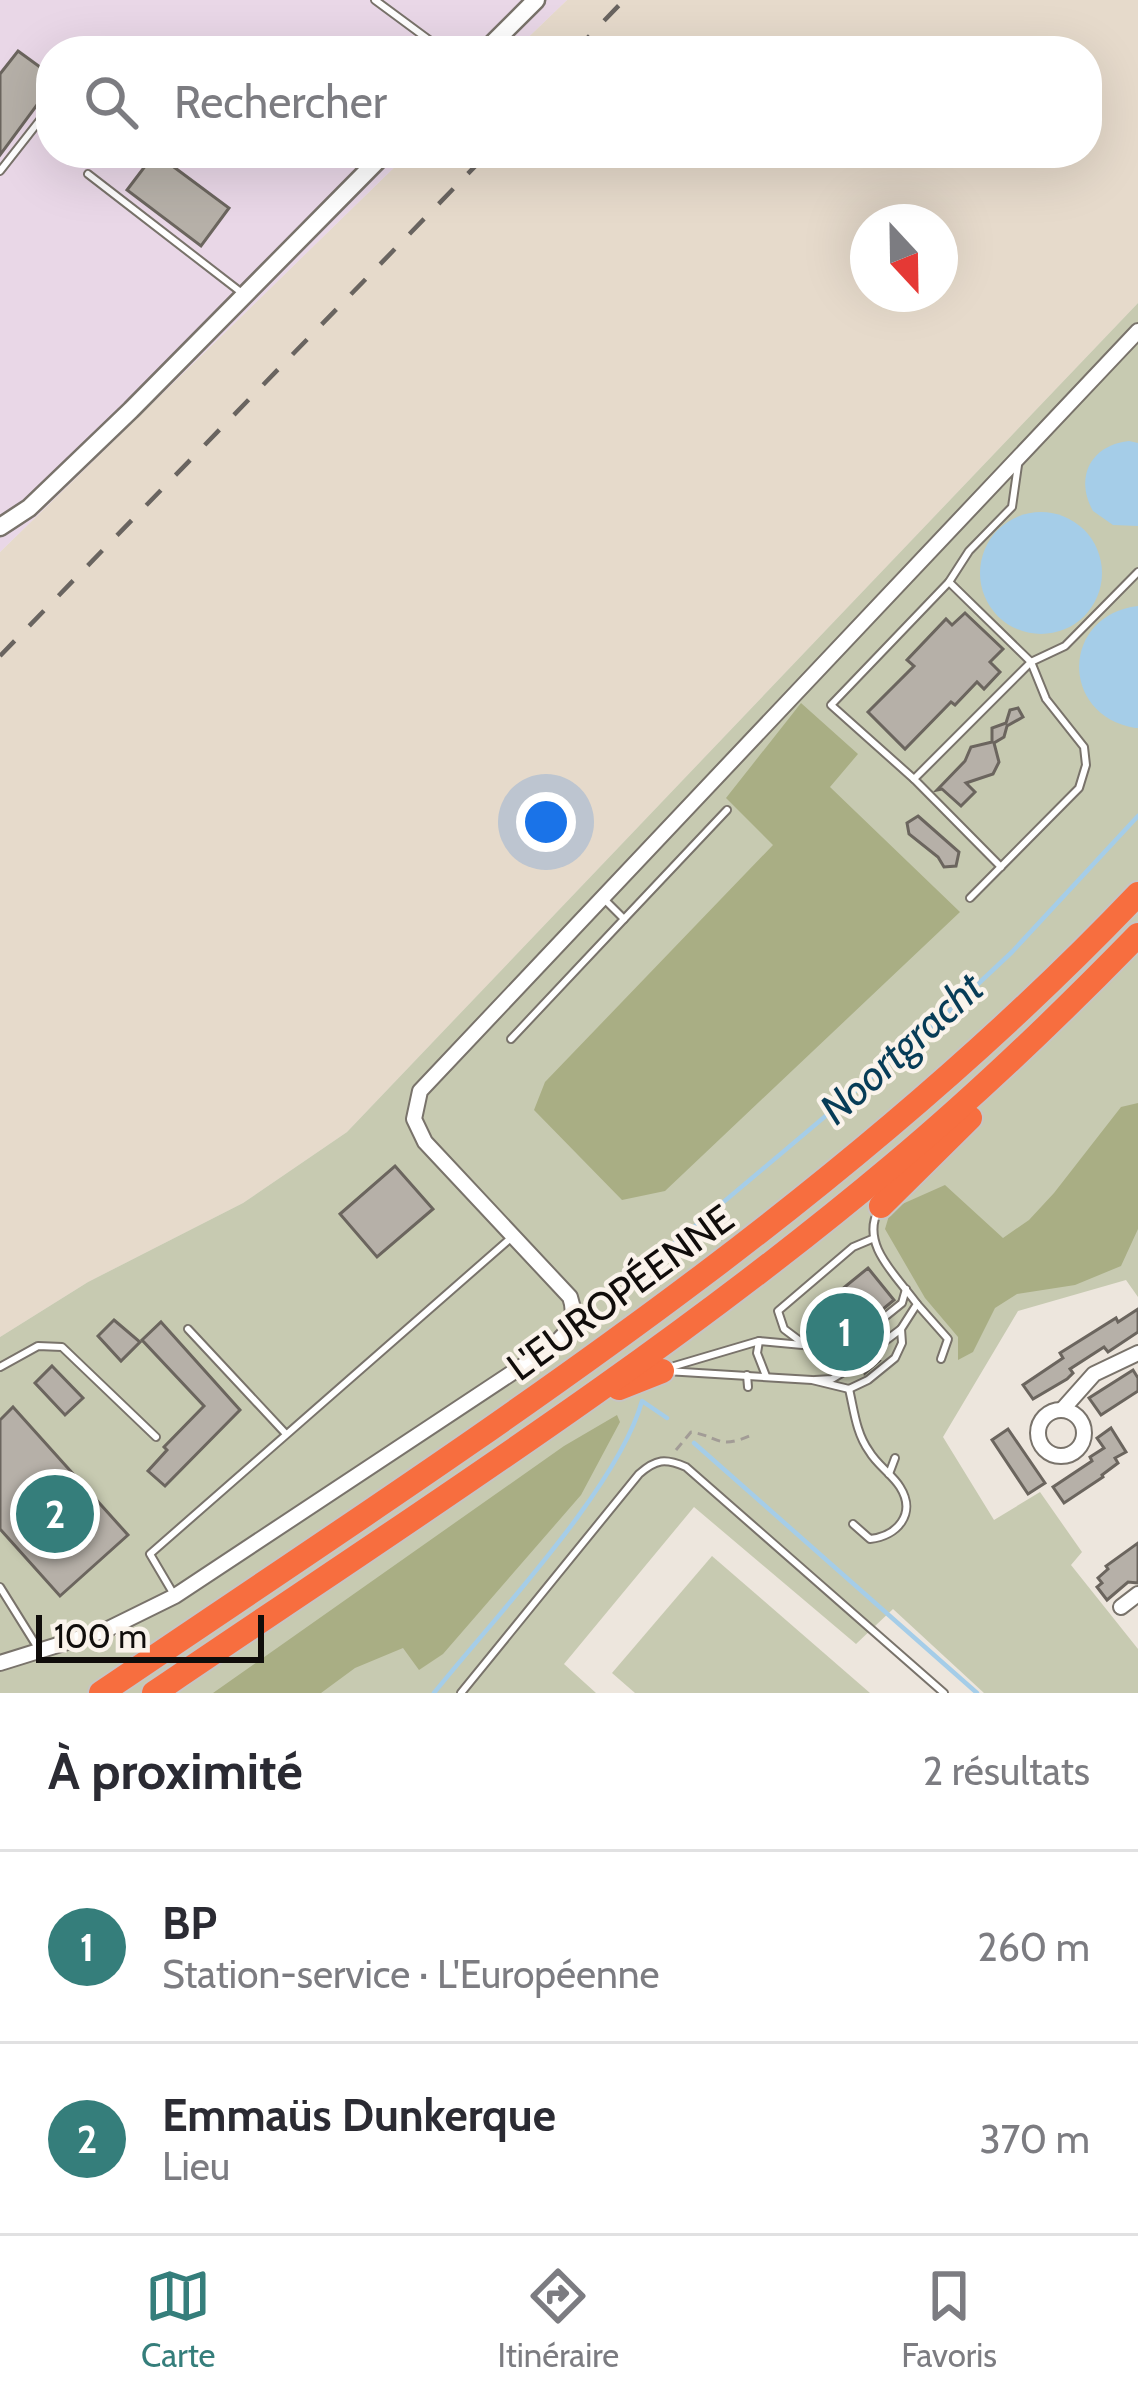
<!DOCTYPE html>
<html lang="fr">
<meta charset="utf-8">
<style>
body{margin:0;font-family:Cabin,sans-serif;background:#f2f2f3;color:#2b2b33}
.compass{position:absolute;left:850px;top:204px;width:108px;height:108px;border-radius:50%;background:#fff;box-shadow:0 12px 48px #0002;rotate:158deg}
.scale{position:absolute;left:36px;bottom:30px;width:228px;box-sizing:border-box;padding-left:12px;border:6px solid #100d0b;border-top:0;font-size:33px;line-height:42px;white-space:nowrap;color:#100d0b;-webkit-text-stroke:9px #faf3eb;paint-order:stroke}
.you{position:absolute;left:546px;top:822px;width:42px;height:42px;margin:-30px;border:9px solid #fff;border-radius:50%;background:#1a73e8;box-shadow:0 0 0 18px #1a73e833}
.badge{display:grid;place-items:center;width:78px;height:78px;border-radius:50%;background:#357e7b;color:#fff;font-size:39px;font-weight:700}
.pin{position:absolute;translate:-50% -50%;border:6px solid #fff;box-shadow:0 3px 12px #0006}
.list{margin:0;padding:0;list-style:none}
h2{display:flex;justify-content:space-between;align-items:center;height:156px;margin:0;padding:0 48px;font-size:51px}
h2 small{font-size:39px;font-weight:400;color:#7c7c81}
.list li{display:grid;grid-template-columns:78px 1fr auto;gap:36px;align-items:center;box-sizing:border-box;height:192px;padding:0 48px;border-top:3px solid #e1e1e2}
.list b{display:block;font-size:45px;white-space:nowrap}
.list p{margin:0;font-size:39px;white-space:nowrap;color:#7c7c81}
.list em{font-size:39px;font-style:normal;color:#7c7c81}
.icon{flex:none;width:66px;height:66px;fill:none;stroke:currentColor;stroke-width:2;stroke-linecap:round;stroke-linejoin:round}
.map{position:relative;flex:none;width:1138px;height:1693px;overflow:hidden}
.search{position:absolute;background:#fff;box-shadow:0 12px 48px #0002;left:36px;right:36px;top:36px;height:132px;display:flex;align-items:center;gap:30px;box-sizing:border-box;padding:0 42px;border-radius:48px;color:#7c7c81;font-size:45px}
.sheet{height:540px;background:#fff}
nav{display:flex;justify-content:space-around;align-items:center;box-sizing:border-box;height:168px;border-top:3px solid #e1e1e2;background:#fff;font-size:33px;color:#7c7c81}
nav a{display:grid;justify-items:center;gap:6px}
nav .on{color:#357e7b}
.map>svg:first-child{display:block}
</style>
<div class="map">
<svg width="1138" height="1693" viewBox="0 0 1138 1693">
<rect width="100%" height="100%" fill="#ede6dd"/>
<path fill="#e6dacb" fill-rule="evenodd" d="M 567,0 L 1138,0 L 1138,303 L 347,1132 L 243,1203 L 88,1282 L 0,1337 L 0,552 L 409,153 L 1087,153 L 1087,51 L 514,51 ZM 868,222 L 940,222 L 940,294 L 868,294 Z"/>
<path fill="#e9d7e7" d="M 0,0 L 567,0 L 514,51 L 51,51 L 51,153 L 409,153 L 0,552 Z"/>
<g fill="#c7cab1">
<path d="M 1138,303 L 1138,1297 L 1126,1280 L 1018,1311 L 943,1437 L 994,1520 L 1040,1492 L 1082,1552 L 1071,1565 L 1138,1649 L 1138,1693 L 984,1693 L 893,1609 L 856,1644 L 694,1507 L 564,1664 L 596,1693 L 0,1693 L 0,1337 L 88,1282 L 243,1203 L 347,1132 Z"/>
<path d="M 712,1556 L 870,1693 L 635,1693 L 612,1673 Z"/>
</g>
<g fill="#a9ae84">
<path d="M 801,703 L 858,754 L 830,787 L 960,912 L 665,1191 L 622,1200 L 534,1110 L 545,1082 L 773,845 L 726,798 Z"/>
<path d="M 1138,1103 L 1138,1229 L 1121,1266 L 1075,1285 L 1017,1294 L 995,1308 L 973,1352 L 958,1360 L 958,1337 L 925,1298 L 885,1229 L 891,1209 L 945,1185 L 1003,1238 L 1029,1220 L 1054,1193 L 1121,1107 Z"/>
<path d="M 617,1415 L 620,1422 L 581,1495 L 443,1654 L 419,1670 L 403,1648 L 355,1668 L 321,1693 L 213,1693 L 564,1446 Z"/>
</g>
<g fill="#a5cde8">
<path d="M 1129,441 L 1138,443 L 1138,526 L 1113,525 L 1093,511 C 1074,477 1091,445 1129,441 Z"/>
<circle cx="1041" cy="573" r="61"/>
<path d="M 1138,606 L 1138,728 L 1135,728 C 1059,715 1061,615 1138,606 Z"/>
</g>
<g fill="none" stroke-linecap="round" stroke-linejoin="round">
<g stroke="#a5cde8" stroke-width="4.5">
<path d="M 650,1264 L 943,1017 L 1012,952 L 1138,816"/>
<path d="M 694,1443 L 977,1693"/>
<path d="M 434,1693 C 493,1619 618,1488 642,1401 L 667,1418"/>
</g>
</g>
<g fill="#b6b0a8" stroke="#6b655e" stroke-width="3">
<path d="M 18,51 L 51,75 L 51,86 L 0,155 L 0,74 Z"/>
<path d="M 155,153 L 229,208 L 201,246 L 127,190 Z"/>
<path d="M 965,613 L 1003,649 L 990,662 L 1000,672 L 984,689 L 977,682 L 955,705 L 951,702 L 905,749 L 868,712 L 914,666 L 907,660 L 946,619 L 952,625 Z"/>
<path d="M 1018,708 L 1023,717 L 1007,726 L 1004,737 L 994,743 L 999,762 L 993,774 L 966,783 L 975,792 L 961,806 L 942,789 L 937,790 L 965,761 L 971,747 L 992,742 L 992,728 L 1006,723 L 1010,710 Z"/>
<path d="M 918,816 L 959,852 L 956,866 L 944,867 L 938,857 L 909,834 L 907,823 Z"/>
<path d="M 395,1166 L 433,1209 L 377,1257 L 340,1214 Z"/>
<path d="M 868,1268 L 894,1300 L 854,1333 L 855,1343 L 867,1345 L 867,1356 L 879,1361 L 865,1373 L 863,1359 L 850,1355 L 851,1345 L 838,1341 L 812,1308 L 827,1296 L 830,1299 Z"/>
<path d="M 1138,1309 L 1138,1332 L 1108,1352 L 1104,1347 L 1070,1369 L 1073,1373 L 1067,1379 L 1033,1399 L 1023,1385 L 1063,1358 L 1060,1353 L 1116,1318 L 1118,1322 Z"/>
<path d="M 114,1320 L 140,1342 L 121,1361 L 98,1336 Z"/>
<path d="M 161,1322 L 240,1410 L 165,1486 L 148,1471 L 167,1450 L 164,1447 L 204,1406 L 142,1340 Z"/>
<path d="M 52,1366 L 83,1398 L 65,1415 L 35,1383 Z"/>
<path d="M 1133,1370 L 1138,1378 L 1138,1391 L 1101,1415 L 1089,1398 Z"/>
<path d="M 13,1407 L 128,1535 L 60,1596 L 0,1529 L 0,1420 Z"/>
<path d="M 1111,1428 L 1126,1452 L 1115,1458 L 1118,1463 L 1102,1475 L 1103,1477 L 1064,1503 L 1053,1487 L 1092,1461 L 1090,1457 L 1104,1448 L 1097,1438 Z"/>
<path d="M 1008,1429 L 1045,1483 L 1028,1494 L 992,1440 Z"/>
<path d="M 1138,1543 L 1138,1583 L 1128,1582 L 1107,1600 L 1097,1587 L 1102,1583 L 1098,1578 L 1108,1569 L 1106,1566 Z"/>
</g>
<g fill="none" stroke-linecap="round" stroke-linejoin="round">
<g stroke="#79736b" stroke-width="10">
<g id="service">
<path d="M 375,0 L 444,51"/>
<path d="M 0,171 L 51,106"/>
<path d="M 88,174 L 242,293"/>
<path d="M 949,582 L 1031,662 L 1046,699 L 1084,747 L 1086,765 L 1079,788 L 970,898"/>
<path d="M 914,779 L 831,705 L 949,582 L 969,551 L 1012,507 L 1018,465"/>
<path d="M 1001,867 L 914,779 L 1031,662 L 1065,646 L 1138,572"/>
<path d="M 624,919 L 727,810"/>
<path d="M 511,1039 L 624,919 L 604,899"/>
<path d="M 917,1304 L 948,1339 L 941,1359"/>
<path d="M 188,1329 L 286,1434"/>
<path d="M 860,1337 L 902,1303 L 906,1289"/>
<path d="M 759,1341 L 757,1353 L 766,1376"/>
<path d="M 804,1344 L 784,1329 L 778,1311 L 853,1247 L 872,1239"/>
<path d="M 872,1351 L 901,1329"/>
<path d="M 0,1367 L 38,1346 L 62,1347 L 156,1437"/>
<path d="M 671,1367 L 759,1341 L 845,1349"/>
<path d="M 666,1371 L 812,1380 L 849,1389 L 868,1380 L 895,1358 L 902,1343 L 901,1329 L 917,1304 C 897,1276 859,1244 879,1209"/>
<path d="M 747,1375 L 748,1387"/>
<path d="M 815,1380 L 832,1379 L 857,1364"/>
<path d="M 849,1389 C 854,1410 856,1433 869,1451 C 877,1465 892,1474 900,1487 C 917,1514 897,1536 870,1539 L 853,1524"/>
<path d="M 889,1474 L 895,1458"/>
<path d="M 0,1587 L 38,1648"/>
<path d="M 173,1593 L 150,1554 L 512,1237"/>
<path d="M 461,1693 L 639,1474 C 656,1459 665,1458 686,1467 L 944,1693"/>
</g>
</g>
<g stroke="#79736b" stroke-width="18">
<g id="minor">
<circle cx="1061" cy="1433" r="23"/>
<path d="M 1062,1410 L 1094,1374 L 1138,1353"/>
<path d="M 1121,1607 L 1138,1594"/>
<path d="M 0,1663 L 106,1630 L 175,1596 L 545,1351 C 565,1337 579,1322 570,1297 L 425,1142 L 414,1119 L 420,1091 L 1138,331"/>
</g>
</g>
<g stroke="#79736b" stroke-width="21">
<g id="tertiary">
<path d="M 485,51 L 536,0"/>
<path d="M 0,527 L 29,508 L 131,410 L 385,153"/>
</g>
</g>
<g stroke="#c6c5c4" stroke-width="28">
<g id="motorway">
<path d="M 881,1206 L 970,1118"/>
<path d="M 619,1388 L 662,1371"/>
<path d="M 101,1693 C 465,1446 833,1214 1138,894"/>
<path d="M 154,1693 C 404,1523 661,1360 893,1165 C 979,1093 1060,1015 1138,935"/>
</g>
</g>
<path stroke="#a29c96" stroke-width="3" stroke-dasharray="9 6" stroke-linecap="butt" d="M 676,1450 L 691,1432 C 721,1437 717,1450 752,1435"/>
<use href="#service" stroke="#fff" stroke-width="6"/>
<use href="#minor" stroke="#fff" stroke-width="14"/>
<use href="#tertiary" stroke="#fff" stroke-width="16"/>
<use href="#motorway" stroke="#f76e3f" stroke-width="24"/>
<g stroke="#696460" stroke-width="4.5" stroke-dasharray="21 21" stroke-linecap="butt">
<path d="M 575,51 L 624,0"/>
<path d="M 0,656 L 488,153"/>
</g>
</g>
<g text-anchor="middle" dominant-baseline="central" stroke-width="9" stroke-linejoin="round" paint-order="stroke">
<g font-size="39" fill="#100d0b" stroke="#faf3eb">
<text transform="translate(620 1292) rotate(-36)">L'EUROPÉENNE</text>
</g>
<g font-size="42" font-style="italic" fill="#073c57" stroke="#faf3eb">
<text transform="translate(901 1048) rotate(-42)">Noortgracht</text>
</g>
</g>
</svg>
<svg class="compass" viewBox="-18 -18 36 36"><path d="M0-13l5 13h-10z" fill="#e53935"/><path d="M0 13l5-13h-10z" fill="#7c7c81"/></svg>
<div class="scale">100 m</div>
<div class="you"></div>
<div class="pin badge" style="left:845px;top:1332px">1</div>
<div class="pin badge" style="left:55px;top:1514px">2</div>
<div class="search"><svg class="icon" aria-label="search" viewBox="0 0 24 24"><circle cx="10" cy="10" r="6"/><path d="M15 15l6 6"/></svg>Rechercher</div>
</div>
<section class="sheet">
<h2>À proximité<small>2 résultats</small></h2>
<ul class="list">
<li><span class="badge">1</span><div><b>BP</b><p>Station-service · L'Européenne</p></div><em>260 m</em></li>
<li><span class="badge">2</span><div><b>Emmaüs Dunkerque</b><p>Lieu</p></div><em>370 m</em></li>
</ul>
</section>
<nav>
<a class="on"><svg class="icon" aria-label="map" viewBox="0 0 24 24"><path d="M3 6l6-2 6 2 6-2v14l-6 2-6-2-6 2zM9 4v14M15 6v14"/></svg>Carte</a>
<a><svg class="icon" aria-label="directions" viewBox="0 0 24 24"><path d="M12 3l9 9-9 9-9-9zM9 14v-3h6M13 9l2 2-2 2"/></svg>Itinéraire</a>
<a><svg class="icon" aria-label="saved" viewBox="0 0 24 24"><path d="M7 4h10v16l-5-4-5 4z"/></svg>Favoris</a>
</nav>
